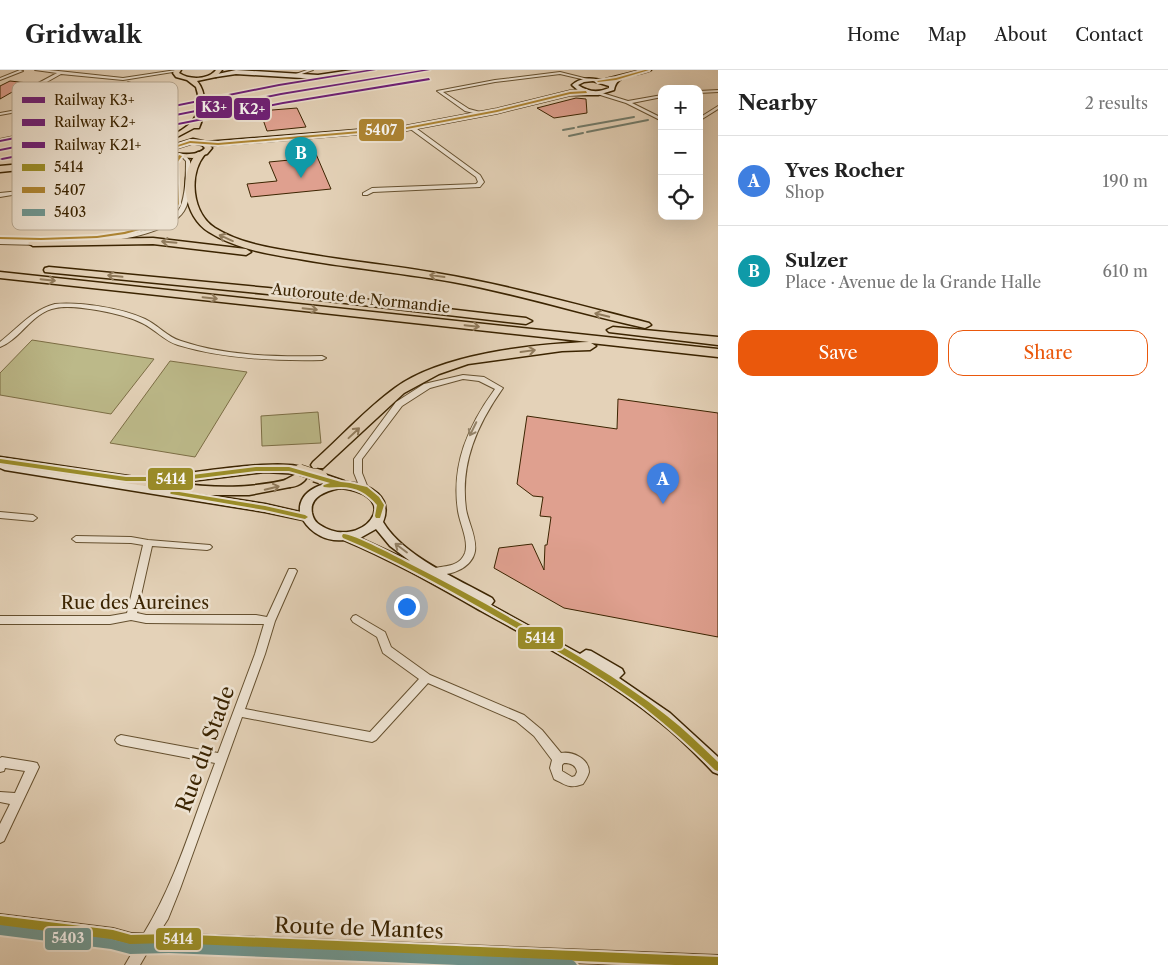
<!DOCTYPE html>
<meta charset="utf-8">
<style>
body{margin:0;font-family:"Libre Caslon Text",serif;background:#f6f6f6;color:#222}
.controls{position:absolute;right:15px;top:15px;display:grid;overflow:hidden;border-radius:10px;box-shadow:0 5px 20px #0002}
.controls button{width:45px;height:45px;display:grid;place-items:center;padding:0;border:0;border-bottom:1px solid #e0e0e0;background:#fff;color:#222;font:25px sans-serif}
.you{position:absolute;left:406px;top:536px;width:18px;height:18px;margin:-12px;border:4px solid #fff;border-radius:50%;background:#1a73e8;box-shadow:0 0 0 8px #1a73e833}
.badge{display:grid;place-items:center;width:32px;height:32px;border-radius:50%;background:#ea580c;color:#fff;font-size:16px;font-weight:700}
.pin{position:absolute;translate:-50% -41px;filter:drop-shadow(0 1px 2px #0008)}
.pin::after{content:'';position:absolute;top:26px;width:18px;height:15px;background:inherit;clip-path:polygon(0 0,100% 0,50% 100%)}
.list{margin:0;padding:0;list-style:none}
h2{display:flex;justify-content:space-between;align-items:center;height:65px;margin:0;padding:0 20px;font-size:21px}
h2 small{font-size:16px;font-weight:400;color:#767676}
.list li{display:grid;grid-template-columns:32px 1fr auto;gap:15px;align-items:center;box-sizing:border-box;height:90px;padding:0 20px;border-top:1px solid #e0e0e0}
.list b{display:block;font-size:19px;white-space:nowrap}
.list p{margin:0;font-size:16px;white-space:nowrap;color:#767676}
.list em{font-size:16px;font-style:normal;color:#767676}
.actions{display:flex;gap:10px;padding:15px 20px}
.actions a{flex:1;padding:11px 0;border:1px solid #ea580c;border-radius:15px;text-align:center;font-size:18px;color:#ea580c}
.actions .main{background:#ea580c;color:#fff}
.icon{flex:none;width:28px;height:28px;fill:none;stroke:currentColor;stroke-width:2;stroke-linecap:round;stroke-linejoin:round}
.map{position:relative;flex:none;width:718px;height:895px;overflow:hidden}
header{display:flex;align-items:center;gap:30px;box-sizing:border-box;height:70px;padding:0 25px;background:#fff;border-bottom:1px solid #e0e0e0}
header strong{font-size:24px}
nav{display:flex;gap:28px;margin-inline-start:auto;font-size:18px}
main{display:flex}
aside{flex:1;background:#fff}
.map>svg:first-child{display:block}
</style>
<header>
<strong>Gridwalk</strong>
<nav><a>Home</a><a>Map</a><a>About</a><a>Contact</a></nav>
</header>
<main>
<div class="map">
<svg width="718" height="895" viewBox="0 0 718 895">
<rect width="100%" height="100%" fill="#e4d2b8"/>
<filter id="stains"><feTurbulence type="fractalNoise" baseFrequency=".004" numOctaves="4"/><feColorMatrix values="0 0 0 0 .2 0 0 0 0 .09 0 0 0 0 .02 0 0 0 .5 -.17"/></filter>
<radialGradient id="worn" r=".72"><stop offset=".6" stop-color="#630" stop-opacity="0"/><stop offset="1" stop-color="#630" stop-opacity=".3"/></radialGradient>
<g fill="#bcb989" stroke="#7c6e45">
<path d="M 32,270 L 154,289 L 111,344 L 0,325 L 0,303 Z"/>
<path d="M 170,291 L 247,302 L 195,387 L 110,373 Z"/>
<path d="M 318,342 L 321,373 L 262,376 L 261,346 Z"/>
</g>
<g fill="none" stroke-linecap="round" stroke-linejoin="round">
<g stroke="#727c6c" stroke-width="2">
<path d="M 578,57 L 634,47"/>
<path d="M 563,60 L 574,58"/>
<path d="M 587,62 L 648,50"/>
<path d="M 569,66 L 583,63"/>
</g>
</g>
<g fill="#dfa08f" stroke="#3b2401">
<path d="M 10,11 L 28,13 L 0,29 L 0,16 Z"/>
<path d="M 576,28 L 586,29 L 587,43 L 554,48 L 537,38 Z"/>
<path d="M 297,38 L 306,57 L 267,61 L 260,41 Z"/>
<path d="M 316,84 L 331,119 L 251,127 L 247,114 L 277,111 L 269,92 L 290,90 L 289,86 Z"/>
<path d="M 618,329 L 718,343 L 718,567 L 564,538 L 494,498 L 499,478 L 532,474 L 544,500 L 545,475 L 547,475 L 551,447 L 540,446 L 543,427 L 533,426 L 517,414 L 527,346 L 617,359 Z"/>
</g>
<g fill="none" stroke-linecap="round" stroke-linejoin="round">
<g stroke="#65502f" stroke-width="2">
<g id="street">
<path d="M 20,0 L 23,1 L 0,10 L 0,8 Z"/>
<path d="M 35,0 L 49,0 L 123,8 L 176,0 L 179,1 L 123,10 L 61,4 L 22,26 L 18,26 L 18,24 L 57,3 Z"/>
<path d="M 307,0 L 313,0 L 296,6 L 293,5 Z"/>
<path d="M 560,2 L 592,10 L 590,11 L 560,4 L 495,12 L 443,22 L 469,39 L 484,43 L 482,45 L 465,41 L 437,21 L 495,10 Z"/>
<path d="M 128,12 L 131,13 L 90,50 L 80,55 L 0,71 L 0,69 L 77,53 L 86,48 L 97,39 L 39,38 L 0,45 L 0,43 L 39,36 L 100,37 Z"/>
<path d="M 718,20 L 718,22 L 699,23 L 699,21 Z"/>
<path d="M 599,22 L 628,31 L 662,25 L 662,27 L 632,33 L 662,48 L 662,51 L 626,33 L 597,24 Z"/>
<path d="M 718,36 L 718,39 L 699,51 L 699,48 Z"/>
<path d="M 409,56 L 413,56 L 480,105 L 484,112 L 480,117 L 373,122 L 367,125 L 363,125 L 363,123 L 372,118 L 476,114 L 478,112 L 476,107 L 409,58 Z"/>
<path d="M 181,85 L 185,85 L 190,91 C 191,106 192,128 184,141 C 170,163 114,173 90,171 L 90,169 L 92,168 C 118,166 162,163 178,141 C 186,130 186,104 186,91 L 181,86 Z"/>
<path d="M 25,96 L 28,98 L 24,123 L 0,127 L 0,123 L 20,121 L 22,98 Z"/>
<path d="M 0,170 L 39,171 L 42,173 L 39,175 L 0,174 Z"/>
<path d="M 55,234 C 81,232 122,238 145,249 C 158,255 167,267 181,271 C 225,286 276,287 322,286 L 326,288 L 322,290 C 274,291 224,289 178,275 C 164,271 155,259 142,253 C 124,244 75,234 56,238 C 32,242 21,269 0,277 L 0,272 C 18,258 32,240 55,234 Z"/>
<path d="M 463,305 L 484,307 L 503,318 C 477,355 460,393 466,439 C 468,452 477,467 475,481 C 472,499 447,508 432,503 L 430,501 L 432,499 C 444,495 459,498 465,483 C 469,471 460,454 458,441 C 451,395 468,356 495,319 L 479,311 L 463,309 L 430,318 L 402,336 L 362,389 L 362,403 L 368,418 L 367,420 L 361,420 L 360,418 L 354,403 L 354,389 L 396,332 L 424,314 Z"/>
<path d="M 0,442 L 33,445 L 37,448 L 33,451 L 0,448 Z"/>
<path d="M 76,466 L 131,467 L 148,470 L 210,475 L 212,477 L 210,479 L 207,480 L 152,476 L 137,543 L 146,545 L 256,545 L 267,547 L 289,499 L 295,499 L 297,501 L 275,551 L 265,584 L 245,639 L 370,662 L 419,609 L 383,583 L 377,567 L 353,552 L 351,549 L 353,546 L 356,545 L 385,562 L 391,577 L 430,605 L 524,645 L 542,660 L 561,683 C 572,681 589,688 589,702 C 588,706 585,711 583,714 C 569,719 566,715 554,709 L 550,698 L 552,690 L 534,666 L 516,651 L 428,613 L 376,670 L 372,672 L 242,647 L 180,819 L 168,849 L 159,863 L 718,885 L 718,895 L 624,895 L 210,879 L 169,876 L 151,876 L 140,895 L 125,895 L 136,876 L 131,877 L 113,872 L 0,858 L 0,844 L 113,858 L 131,863 L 144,863 C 176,811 193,750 215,693 L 121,675 L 117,673 L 115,670 L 117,667 L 121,665 L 218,683 L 255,584 L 264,554 L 146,553 L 131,550 L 110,554 L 0,554 L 0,546 L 110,546 L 127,543 L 143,475 L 131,473 L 76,472 L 72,469 ZM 564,693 C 571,693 576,695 577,702 L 575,706 L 572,707 L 562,701 L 562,695 Z"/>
<path d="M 2,687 L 33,692 L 37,693 L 39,697 L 4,771 L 0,773 L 0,754 L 10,734 L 0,732 L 0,722 L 15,723 L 25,701 L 5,698 L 4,701 L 0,702 L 0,688 Z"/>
</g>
</g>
<g stroke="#3b2401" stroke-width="3">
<g id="secondary">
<path d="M 236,0 L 318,5 L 352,0 L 365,0 L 318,9 L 236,4 L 216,7 L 213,5 Z"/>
<path d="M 642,0 L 651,0 C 637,7 617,2 614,20 L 598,25 L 570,25 L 497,43 L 407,60 L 206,76 L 203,74 L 206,72 L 407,56 L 497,39 L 570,21 L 579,21 L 572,15 C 582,6 594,8 606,11 L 606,9 ZM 593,11 L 609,16 L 609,18 C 598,23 588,22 578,15 L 584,12 Z"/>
<path d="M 0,390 L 8,394 L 265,434 L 300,442 C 296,398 403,403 383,452 C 403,486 458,509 492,528 L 494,531 L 491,535 L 580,584 L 586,580 L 591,581 L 622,599 L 624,603 L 619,608 L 670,643 L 718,687 L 718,704 L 713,702 C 696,684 679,667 660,652 C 606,608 543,575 483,542 C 437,516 392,490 344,470 C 327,472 312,464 303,450 L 265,442 L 5,400 L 0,398 ZM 340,418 C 409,426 360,482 320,455 C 315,452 313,448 312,443 C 309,426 327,421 340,418 ZM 376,459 L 390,476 L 410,491 L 360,468 Z"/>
</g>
</g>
<g stroke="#3b2401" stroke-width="3">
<g id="primary">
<path d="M 175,0 L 181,0 L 179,3 C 189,10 208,10 216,0 L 222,0 L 216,7 L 197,11 C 208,24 205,44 199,58 L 194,58 L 162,75 L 160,74 L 160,72 C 184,59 207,51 196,17 L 187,10 L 176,7 L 173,3 Z"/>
<path d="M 193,69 L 207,72 L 212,78 L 207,84 L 193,88 L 158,86 L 0,102 L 0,96 L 120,85 L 160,79 ZM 193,73 L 202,75 L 205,78 C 197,88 175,83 164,82 Z"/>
<path d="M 0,387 L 155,410 L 161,406 C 185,405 293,385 306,400 L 300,404 L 265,402 L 175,413 C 214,418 251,419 290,409 L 296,413 L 290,417 L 249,425 L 208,425 L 0,395 Z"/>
<path d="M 321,403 L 344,411 L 346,414 L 340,418 L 317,410 L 315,407 L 317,404 Z"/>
</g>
</g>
<g stroke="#3b2401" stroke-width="3">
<g id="highway">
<path d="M 198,82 L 205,84 C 188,105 192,143 215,158 C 241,174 271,178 301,183 C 346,191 391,195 436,203 C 508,215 578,235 649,253 L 651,255 L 645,258 C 581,244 518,224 453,212 C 402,203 350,198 299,189 C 268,184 236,179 209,162 C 184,147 177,104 198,82 Z"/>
<path d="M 153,168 L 246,179 L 251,182 L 246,185 L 153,174 L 33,176 L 28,173 L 33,170 Z"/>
<path d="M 49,197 L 268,218 L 526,248 L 532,251 L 526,254 L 268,224 L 45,202 L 44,200 L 45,198 Z"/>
<path d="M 0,202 L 718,279 L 718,287 L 591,273 L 596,276 L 590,280 L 562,281 L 468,294 L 439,304 L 404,323 L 323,398 L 313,398 L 311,395 L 313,392 C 340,368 366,339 395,318 C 441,284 533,274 589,272 L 0,208 Z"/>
<path d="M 613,257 L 718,267 L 718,275 L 609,262 L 607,260 Z"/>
<path d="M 300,402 L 305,404 L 307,407 C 303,414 293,419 285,416 L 283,413 L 285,410 Z"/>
</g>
</g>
<use href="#street" fill="#ede2d1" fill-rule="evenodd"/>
<use href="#secondary" fill="#ede2d1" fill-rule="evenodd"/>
<use href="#primary" fill="#e4d2b8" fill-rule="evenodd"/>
<use href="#highway" fill="#e4d2b8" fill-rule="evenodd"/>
<g stroke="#3b2401" stroke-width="12" stroke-linecap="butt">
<path id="primary-bridge-far1" d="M 300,400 L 318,406"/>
</g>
<g stroke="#3b2401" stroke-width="16" stroke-linecap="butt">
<path id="primary-bridge" d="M 315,405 L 321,407"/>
</g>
<use href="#primary-bridge-far1" stroke="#e4d2b8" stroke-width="11"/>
<use href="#primary-bridge" stroke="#e4d2b8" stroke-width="13"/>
<g stroke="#ede2d1" stroke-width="4">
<g id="bus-1">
<path d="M 0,389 L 126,407 L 176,407 L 256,397 L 289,397 L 341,412 L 350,413 L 367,417 L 379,427 L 384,435 L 380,448 L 376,448 L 375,446 L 377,435 C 367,423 356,417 341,417 C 335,417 329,418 324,417 L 323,416 L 324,415 L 330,413 L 289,401 L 256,401 L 176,411 L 126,411 L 0,393 Z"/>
<path d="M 173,421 L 265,436 L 305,445 L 308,447 L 305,449 L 265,440 L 171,424 L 170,423 L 171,422 Z"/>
<path d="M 343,464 C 354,464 399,488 412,495 C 446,512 479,530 512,549 C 566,578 619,608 667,646 C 685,660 701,676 718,692 L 718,701 L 715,700 C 689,675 663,651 634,630 C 588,597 538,570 488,542 C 441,515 393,489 343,468 L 342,466 Z"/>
<path d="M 0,846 L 113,860 L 131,865 L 169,864 L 718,887 L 718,895 L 675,895 L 169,874 L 131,875 L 113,870 L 0,856 Z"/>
</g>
</g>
<g stroke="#ede2d1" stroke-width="4">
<g id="bus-2">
<path d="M 645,0 L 649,0 L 616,10 L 598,12 L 597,11 L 616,8 Z"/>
<path d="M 586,21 L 587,23 L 570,24 L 497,42 L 407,59 L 218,75 L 190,73 L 174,78 L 172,77 L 190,71 L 218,73 L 407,57 L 497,40 L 570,22 Z"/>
<path d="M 179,85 L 182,86 L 177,93 L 179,134 L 169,148 L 150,157 L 125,164 L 97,168 L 41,170 L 0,169 L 0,167 L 41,168 L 97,166 L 124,162 L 147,156 L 166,146 L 175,134 L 173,93 Z"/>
</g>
</g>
<g stroke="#ede2d1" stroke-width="4">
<path id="bus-3" d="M 0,855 L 111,869 L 130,874 L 169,873 L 572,890 L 575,892 L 577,895 L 458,895 L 169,883 L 130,884 L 111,879 L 0,865 Z"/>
</g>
<use href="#bus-1" fill="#9b8e28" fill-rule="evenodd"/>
<use href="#bus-2" fill="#ae8532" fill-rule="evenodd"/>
<use href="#bus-3" fill="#6e9691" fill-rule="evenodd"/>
<g stroke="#ede2d1" stroke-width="3">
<path id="rail-1" d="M 422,0 L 430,0 L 281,25 L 0,81 L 0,79 L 281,23 Z"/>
</g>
<g stroke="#ede2d1" stroke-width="3">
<path id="rail-2" d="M 429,8 L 430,10 L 283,34 L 2,90 L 0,89 L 2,88 L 283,32 Z"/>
</g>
<g stroke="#ede2d1" stroke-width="3">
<path id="rail-3" d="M 367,0 L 376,0 L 279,16 L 0,72 L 0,70 L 279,14 Z"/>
</g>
<use href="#rail-1" fill="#6e1e78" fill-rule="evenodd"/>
<use href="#rail-2" fill="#6e1e78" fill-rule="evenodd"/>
<use href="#rail-3" fill="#6e1e78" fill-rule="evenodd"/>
</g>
<defs><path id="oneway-shaft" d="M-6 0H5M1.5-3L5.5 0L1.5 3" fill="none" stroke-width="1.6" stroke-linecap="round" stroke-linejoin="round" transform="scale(1.25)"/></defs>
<g stroke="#907b5c">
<use href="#oneway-shaft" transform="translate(226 168) rotate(-156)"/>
<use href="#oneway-shaft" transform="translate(169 172) rotate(-175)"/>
<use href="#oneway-shaft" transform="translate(115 206) rotate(-174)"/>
<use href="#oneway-shaft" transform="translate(437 206) rotate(-172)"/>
<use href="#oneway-shaft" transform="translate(48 210) rotate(6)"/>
<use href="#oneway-shaft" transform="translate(210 228) rotate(6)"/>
<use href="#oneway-shaft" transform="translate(310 239) rotate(6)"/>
<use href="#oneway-shaft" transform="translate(602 245) rotate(-166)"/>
<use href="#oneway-shaft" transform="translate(472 256) rotate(6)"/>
<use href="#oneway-shaft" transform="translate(528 281) rotate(-8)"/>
<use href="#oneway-shaft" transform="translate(354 363) rotate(-43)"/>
<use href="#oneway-shaft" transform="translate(272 418) rotate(-14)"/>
</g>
<g stroke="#948369">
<use href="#oneway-shaft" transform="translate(473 359) rotate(116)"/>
<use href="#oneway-shaft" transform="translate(401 478) rotate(-143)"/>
</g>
<g text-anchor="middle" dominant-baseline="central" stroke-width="5" stroke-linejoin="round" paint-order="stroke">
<g font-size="15" fill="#3b2401" stroke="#ede2d1">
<text transform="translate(361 228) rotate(6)">Autoroute de Normandie</text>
</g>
<g font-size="18" fill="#3b2401" stroke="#ede2d1">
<text x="135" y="533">Rue des Aureines</text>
</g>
<g font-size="21" fill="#3b2401" stroke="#ede2d1">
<text transform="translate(205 679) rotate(-70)">Rue du Stade</text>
<text transform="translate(359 858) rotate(2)">Route de Mantes</text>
</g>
</g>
<rect x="12" y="12" width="166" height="148" rx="8" fill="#ede2d1" stroke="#b8a993" stroke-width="1"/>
<rect x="22" y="27" width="23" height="6" fill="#6e1e78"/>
<rect x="22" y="49" width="23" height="7" fill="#6e1e78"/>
<rect x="22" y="72" width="23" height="6" fill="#6e1e78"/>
<rect x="22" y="94" width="23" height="7" fill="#9b8e28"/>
<rect x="22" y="117" width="23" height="6" fill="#ae8532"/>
<rect x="22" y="139" width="23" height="7" fill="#6e9691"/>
<g font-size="14" fill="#3b2401">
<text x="54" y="35">Railway K3+</text>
<text x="54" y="57">Railway K2+</text>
<text x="54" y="80">Railway K21+</text>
<text x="54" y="102">5414</text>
<text x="54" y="125">5407</text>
<text x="54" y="147">5403</text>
</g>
<g stroke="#ede2d1" stroke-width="2">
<rect x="195" y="25" width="38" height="24" rx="5" fill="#6e1e78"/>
<rect x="233" y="27" width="38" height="24" rx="5" fill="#6e1e78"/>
<rect x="358" y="48" width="47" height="24" rx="5" fill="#ae8532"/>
<rect x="147" y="397" width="47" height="24" rx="5" fill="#9b8e28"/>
<rect x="517" y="556" width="47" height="24" rx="5" fill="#9b8e28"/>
<rect x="44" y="857" width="48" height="24" rx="5" fill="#6e9691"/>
<rect x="155" y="857" width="47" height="24" rx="5" fill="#9b8e28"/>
</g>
<g font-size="14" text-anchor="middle" font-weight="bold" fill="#fff">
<text x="214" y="42">K3+</text>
<text x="252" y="44">K2+</text>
<text x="381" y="65">5407</text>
<text x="171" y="414">5414</text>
<text x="540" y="573">5414</text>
<text x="68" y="873">5403</text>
<text x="178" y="874">5414</text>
</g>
<rect width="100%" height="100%" filter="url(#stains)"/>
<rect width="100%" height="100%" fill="url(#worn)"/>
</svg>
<div class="controls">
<button>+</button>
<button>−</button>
<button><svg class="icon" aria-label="locate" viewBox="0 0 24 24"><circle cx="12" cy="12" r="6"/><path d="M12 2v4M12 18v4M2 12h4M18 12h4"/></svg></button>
</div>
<div class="you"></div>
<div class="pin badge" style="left:663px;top:434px;background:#3f7fe0">A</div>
<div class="pin badge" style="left:301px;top:108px;background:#0f9aa8">B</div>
</div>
<aside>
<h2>Nearby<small>2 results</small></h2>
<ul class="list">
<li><span class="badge" style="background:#3f7fe0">A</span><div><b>Yves Rocher</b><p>Shop</p></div><em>190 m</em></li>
<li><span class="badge" style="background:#0f9aa8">B</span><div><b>Sulzer</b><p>Place · Avenue de la Grande Halle</p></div><em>610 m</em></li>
</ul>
<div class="actions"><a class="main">Save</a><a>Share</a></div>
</aside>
</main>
